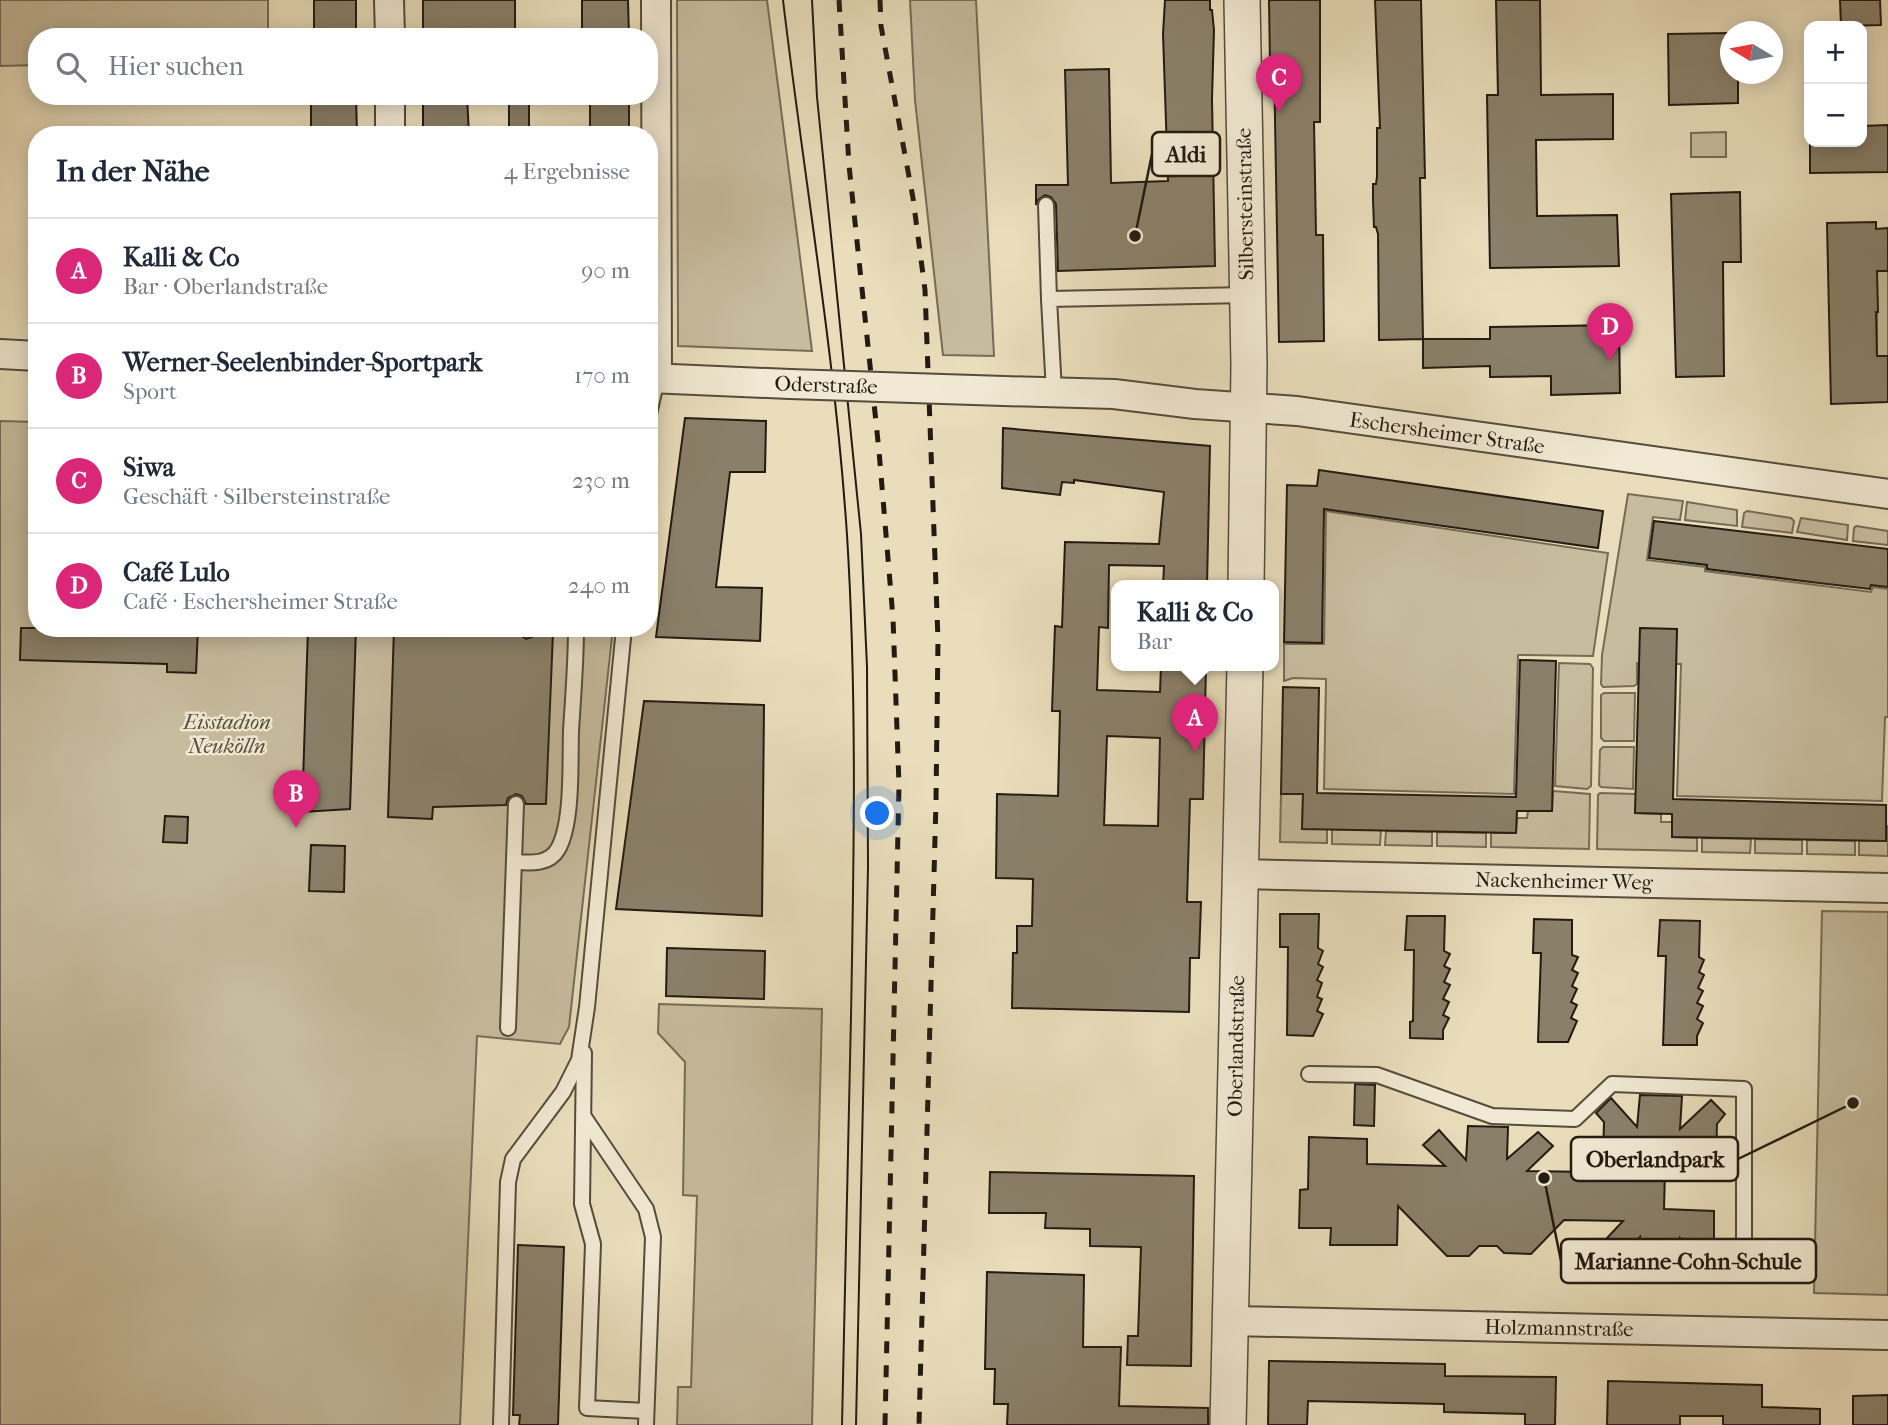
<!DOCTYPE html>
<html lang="de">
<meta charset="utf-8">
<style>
body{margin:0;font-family:"IM FELL French Canon",serif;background:#f6f6f7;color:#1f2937}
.controls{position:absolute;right:21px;top:21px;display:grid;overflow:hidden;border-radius:14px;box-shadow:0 4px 18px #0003}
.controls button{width:63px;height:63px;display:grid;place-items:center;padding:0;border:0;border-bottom:2px solid #e0e1e3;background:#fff;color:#1f2937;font:35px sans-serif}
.compass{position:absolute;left:1720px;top:21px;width:63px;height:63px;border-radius:50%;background:#fff;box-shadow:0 4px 18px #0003;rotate:280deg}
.you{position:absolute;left:878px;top:814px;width:24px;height:24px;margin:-18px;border:5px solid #fff;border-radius:50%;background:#1a73e8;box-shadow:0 0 0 10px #1a73e833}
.badge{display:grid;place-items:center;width:46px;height:46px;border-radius:50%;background:#db2777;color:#fff;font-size:23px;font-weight:700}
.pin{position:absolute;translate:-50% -58px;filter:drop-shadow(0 2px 4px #0008)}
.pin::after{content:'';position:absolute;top:37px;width:24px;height:21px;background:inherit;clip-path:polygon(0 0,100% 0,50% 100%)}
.popup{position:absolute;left:1111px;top:580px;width:168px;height:91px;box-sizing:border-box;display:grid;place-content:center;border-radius:14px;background:#fff;filter:drop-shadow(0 2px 5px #0005);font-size:23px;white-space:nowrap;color:#747a83}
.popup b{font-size:26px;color:#1f2937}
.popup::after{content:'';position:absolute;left:50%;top:100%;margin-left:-14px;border:14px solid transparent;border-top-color:#fff}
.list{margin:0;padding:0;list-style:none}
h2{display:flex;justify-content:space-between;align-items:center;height:91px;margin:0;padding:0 28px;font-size:30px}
h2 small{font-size:23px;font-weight:400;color:#747a83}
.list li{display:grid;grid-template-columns:46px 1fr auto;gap:21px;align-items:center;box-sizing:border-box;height:105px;padding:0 28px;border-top:2px solid #e0e1e3}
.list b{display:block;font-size:26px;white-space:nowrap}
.list p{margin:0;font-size:23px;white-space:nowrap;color:#747a83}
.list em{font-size:23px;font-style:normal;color:#747a83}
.icon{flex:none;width:38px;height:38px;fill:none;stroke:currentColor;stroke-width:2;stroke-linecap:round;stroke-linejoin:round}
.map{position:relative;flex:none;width:1888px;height:1425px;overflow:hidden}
.search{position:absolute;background:#fff;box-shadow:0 4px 18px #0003;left:28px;top:28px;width:630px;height:77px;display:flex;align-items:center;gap:18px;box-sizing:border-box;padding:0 24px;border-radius:28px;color:#747a83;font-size:26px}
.panel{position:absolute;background:#fff;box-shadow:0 4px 18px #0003;left:28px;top:126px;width:630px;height:511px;border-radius:28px}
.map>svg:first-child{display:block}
</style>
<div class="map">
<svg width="1888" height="1425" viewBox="0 0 1888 1425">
<rect width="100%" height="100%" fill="#e9ddbb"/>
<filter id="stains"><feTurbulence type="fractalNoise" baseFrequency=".00286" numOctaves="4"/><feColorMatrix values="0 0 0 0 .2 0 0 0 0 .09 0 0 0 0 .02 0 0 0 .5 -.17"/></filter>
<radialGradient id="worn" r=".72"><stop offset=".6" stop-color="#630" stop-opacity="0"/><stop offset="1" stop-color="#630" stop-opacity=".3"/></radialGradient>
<g fill="#c7bc9e" stroke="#756c58" stroke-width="2">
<path d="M 0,0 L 268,0 L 268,37 L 37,37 L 37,65 L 0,66 Z"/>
<path d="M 677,0 L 767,0 L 812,351 L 678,346 Z"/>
<path d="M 910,0 L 976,0 L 994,356 L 943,355 L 915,100 Z"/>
<path d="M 1726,132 L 1726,157 L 1691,157 L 1691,133 Z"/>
<rect x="1877" y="271" width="11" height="85"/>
<path d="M 0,421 L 37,422 L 37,628 L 613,628 L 569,1027 L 560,1044 L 477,1036 L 460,1425 L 0,1425 Z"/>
<path d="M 1628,494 L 1683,501 L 1680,520 L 1653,517 L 1647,560 L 1705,567 L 1705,571 L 1871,592 L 1873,587 L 1888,589 L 1888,717 L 1885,717 L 1882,801 L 1677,796 L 1681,664 L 1637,663 L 1637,684 L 1634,686 L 1603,687 L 1601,684 L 1602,655 Z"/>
<path d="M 1687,502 L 1737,510 L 1737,526 L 1685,520 Z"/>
<path d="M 1326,511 L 1608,553 L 1593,656 L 1518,655 L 1514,794 L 1324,789 L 1326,679 L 1293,678 L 1284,681 L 1284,644 L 1324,644 Z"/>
<path d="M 1747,511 L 1791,518 L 1794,521 L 1792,533 L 1742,527 L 1744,513 Z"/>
<path d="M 1801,518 L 1848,525 L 1847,540 L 1797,532 Z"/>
<path d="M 1856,526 L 1888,531 L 1888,545 L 1853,541 L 1854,528 Z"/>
<path d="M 1559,663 L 1590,664 L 1593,668 L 1591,786 L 1587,789 L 1555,786 Z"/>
<path d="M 1604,693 L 1635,693 L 1634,741 L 1604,741 L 1601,738 L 1601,695 Z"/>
<path d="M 1603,747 L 1634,747 L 1633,789 L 1601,787 L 1599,785 L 1600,750 Z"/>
<path d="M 1553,791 L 1590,794 L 1589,849 L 1491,847 L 1491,833 L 1516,833 L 1517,818 L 1527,818 L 1528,811 L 1552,811 Z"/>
<path d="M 1600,793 L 1636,794 L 1635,813 L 1661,814 L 1661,822 L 1672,822 L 1672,837 L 1697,838 L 1697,851 L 1597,849 L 1598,795 Z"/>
<path d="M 1281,794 L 1303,794 L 1302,828 L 1327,829 L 1327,843 L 1280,842 Z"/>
<path d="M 1886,826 L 1888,826 L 1888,856 L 1859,855 L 1859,841 L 1885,841 Z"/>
<path d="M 1332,829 L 1381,830 L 1380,845 L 1332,844 Z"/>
<path d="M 1386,831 L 1432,832 L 1432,846 L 1385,845 Z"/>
<path d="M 1437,832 L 1486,833 L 1486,847 L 1437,846 Z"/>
<path d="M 1702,838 L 1751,839 L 1750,853 L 1702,852 Z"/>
<path d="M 1755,839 L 1802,840 L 1802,854 L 1755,853 Z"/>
<path d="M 1807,840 L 1855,841 L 1855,855 L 1807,854 Z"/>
<path d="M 1822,911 L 1888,912 L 1888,1295 L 1814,1293 Z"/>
<path d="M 659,1004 L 822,1009 L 812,1425 L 677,1425 L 678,1387 L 691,1387 L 697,1196 L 683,1195 L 685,1062 L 658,1033 Z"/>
</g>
<g fill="#8a806a" stroke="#231b12" stroke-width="2" fill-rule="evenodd">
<rect x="314" y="0" width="42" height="37"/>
<rect x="423" y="0" width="92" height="37"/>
<path d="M 582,0 L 628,0 L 629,37 L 582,37 Z"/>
<path d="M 1165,0 L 1210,0 L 1210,10 L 1212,10 L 1214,30 L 1212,99 L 1215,266 L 1058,271 L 1056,204 L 1051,197 L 1045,195 L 1038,200 L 1036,205 L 1036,185 L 1068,185 L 1065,70 L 1109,69 L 1111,183 L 1168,181 L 1163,34 Z"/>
<path d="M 1269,0 L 1320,0 L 1320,122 L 1314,122 L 1316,235 L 1323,235 L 1324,341 L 1279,342 L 1274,63 L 1270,63 Z"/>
<path d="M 1375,0 L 1421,0 L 1425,178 L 1420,178 L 1423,339 L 1490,339 L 1490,327 L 1619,325 L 1620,393 L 1551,395 L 1551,376 L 1490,377 L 1490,366 L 1423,368 L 1423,339 L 1379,340 L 1378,234 L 1376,227 L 1374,227 L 1373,200 L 1373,184 L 1376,184 L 1377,177 L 1377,128 L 1380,128 Z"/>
<path d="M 1496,0 L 1540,0 L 1541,95 L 1613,94 L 1613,139 L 1536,140 L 1537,216 L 1617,215 L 1619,266 L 1490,268 L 1487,95 L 1498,95 Z"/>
<path d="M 1840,0 L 1880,0 L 1881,25 L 1841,26 Z"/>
<path d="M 1731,33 L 1731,74 L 1738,74 L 1738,103 L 1669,105 L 1668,34 Z"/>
<path d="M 311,96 L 356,96 L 357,135 L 311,135 Z"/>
<path d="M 423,96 L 467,96 L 469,135 L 423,135 Z"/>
<rect x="509" y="96" width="20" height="39"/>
<rect x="590" y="96" width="39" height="39"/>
<path d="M 1888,125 L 1888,172 L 1810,173 L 1810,142 L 1862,142 L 1862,126 Z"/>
<path d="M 1740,192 L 1741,262 L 1723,262 L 1724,376 L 1676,377 L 1671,194 Z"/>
<path d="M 1876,222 L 1876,229 L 1888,228 L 1888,271 L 1877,271 L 1878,312 L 1876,312 L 1877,356 L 1888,356 L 1888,402 L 1831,404 L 1827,223 Z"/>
<path d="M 685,418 L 766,421 L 765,472 L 730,472 L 716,587 L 762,588 L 760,641 L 656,637 Z"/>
<path d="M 1003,428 L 1210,446 L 1207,586 L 1163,586 L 1164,566 L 1109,565 L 1108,628 L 1099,627 L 1097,690 L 1160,692 L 1161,666 L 1206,666 L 1203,799 L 1190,799 L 1187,902 L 1201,902 L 1199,958 L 1190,958 L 1189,1012 L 1012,1008 L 1013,953 L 1017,953 L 1017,926 L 1032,926 L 1033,879 L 996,878 L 997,794 L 1058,796 L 1060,711 L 1052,711 L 1055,626 L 1062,627 L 1065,542 L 1159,544 L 1164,492 L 1074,480 L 1074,483 L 1062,482 L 1060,495 L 1002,488 ZM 1107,736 L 1160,738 L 1158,826 L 1104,825 Z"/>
<path d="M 1319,470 L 1603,511 L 1598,548 L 1324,509 L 1322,643 L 1284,642 L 1287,485 L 1317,486 Z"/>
<path d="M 1654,521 L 1888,549 L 1888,587 L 1871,585 L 1870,589 L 1819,583 L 1707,569 L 1707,565 L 1649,558 Z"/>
<path d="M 21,628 L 198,628 L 196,673 L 167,672 L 167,664 L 20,660 Z"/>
<path d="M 308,628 L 356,628 L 350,809 L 302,812 Z"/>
<path d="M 394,628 L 517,628 L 519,634 L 526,639 L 532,637 L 536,630 L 553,632 L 546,804 L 526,804 L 522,796 L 516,794 L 508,798 L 506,805 L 433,807 L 432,819 L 388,817 Z"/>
<path d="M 1640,628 L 1677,629 L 1673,799 L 1886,805 L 1886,841 L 1672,837 L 1672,814 L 1635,813 Z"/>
<path d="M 1520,660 L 1556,661 L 1552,811 L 1517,811 L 1516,833 L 1302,829 L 1303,794 L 1281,794 L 1283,687 L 1319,688 L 1317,793 L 1516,797 Z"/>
<path d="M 644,701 L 764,705 L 762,916 L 616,909 Z"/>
<path d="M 165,816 L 188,817 L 187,843 L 163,842 Z"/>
<path d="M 311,845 L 345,846 L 344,892 L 309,891 Z"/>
<path d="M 1280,914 L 1319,914 L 1318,948 L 1323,951 L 1318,964 L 1323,967 L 1317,980 L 1322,983 L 1317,997 L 1322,999 L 1317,1011 L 1323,1014 L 1313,1036 L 1287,1035 L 1288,947 L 1280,947 Z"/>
<path d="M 1407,916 L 1445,916 L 1444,951 L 1450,954 L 1444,966 L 1450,969 L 1444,982 L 1450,985 L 1443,999 L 1449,1002 L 1443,1015 L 1449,1018 L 1443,1030 L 1443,1039 L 1410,1038 L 1410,1022 L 1413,1021 L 1414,950 L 1405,950 Z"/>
<path d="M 1534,919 L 1572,920 L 1572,955 L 1578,957 L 1572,970 L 1578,973 L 1572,986 L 1577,989 L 1571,1002 L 1577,1005 L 1571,1018 L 1577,1021 L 1568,1042 L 1538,1042 L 1541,953 L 1533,953 Z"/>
<path d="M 1660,920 L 1700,921 L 1699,957 L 1704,960 L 1699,972 L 1704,975 L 1698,988 L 1703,991 L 1697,1003 L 1703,1006 L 1697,1019 L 1703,1023 L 1697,1036 L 1697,1045 L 1663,1045 L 1666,956 L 1658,956 Z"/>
<path d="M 667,948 L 765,951 L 764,999 L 666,996 Z"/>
<path d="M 1355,1084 L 1375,1085 L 1374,1126 L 1354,1125 Z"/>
<path d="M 1640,1095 L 1682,1096 L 1680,1129 L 1711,1100 L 1725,1114 L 1717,1124 L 1716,1159 L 1667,1159 L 1665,1169 L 1664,1209 L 1714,1211 L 1714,1245 L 1723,1254 L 1706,1269 L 1680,1238 L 1678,1274 L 1638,1274 L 1640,1237 L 1609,1267 L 1594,1252 L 1623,1221 L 1564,1220 L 1531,1254 L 1504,1253 L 1497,1246 L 1479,1246 L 1469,1256 L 1447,1256 L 1398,1206 L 1397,1245 L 1330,1245 L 1331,1228 L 1299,1228 L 1300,1190 L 1308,1189 L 1309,1137 L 1367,1139 L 1367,1164 L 1445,1166 L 1423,1145 L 1439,1130 L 1466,1160 L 1468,1126 L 1508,1127 L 1507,1159 L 1538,1132 L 1553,1146 L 1527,1171 L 1591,1172 L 1603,1160 L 1604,1122 L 1596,1113 L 1611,1098 L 1637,1127 Z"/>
<path d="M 990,1172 L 1194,1176 L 1191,1366 L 1127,1365 L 1128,1336 L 1138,1336 L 1141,1247 L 1090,1246 L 1090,1229 L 1045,1228 L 1046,1213 L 989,1213 Z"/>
<path d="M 518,1245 L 564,1247 L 558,1425 L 519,1425 L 520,1415 L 513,1415 Z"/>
<path d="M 987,1272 L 1084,1275 L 1083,1347 L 1121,1347 L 1119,1406 L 1208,1408 L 1208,1425 L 1007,1425 L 1008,1404 L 994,1404 L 995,1369 L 985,1369 Z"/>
<path d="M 1269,1361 L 1445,1364 L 1445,1376 L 1556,1377 L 1555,1425 L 1525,1425 L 1525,1414 L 1444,1412 L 1444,1404 L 1308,1401 L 1307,1425 L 1268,1425 Z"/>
<path d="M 1608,1381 L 1762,1385 L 1762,1407 L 1820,1409 L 1820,1425 L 1723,1425 L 1723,1416 L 1680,1416 L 1680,1425 L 1607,1425 Z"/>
<path d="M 1888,1395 L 1888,1425 L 1853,1425 L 1853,1396 Z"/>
</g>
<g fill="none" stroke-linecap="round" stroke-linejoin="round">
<g stroke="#544c3c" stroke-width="18">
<g id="service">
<path d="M 1046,205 L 1049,299"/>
<path d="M 1054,392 L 1049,299 L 1247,295"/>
<path d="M 649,414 L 657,379"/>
<path d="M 527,629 L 527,628"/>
<path d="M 515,862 C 530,863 549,865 558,849 C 573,823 570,762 571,731 C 573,697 576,663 576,628"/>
<path d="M 508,1028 L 516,804"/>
<path d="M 584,1053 L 582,1204 L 593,1244 L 587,1408 L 646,1411"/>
<path d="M 1309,1074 L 1377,1075 L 1492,1116 L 1575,1119 L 1612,1084 L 1744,1089 L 1744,1242"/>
<path d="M 584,1117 L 646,1209 L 653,1237 L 646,1425"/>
<path d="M 501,1425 L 508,1182 L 513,1159 L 563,1092 L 579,1060 L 587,1007 L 624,628"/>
</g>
</g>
<g stroke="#544c3c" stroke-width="32">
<g id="minor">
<path d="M 389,0 L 390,37"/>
<path d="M 656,0 L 657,379"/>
<path d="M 390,96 L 390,135"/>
<path d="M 0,354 L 37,356"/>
<path d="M 649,378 L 790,384"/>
<path d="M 1004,391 L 1114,394 L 1195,404 L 1297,411 L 1888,494"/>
<path d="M 1240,874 L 1888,888"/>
<path d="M 1231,1321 L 1888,1335"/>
</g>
</g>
<g stroke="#544c3c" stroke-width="38">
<g id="tertiary">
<path d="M 1242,0 L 1249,365 L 1246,586"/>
<path d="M 1228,1425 L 1245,666"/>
</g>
</g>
<use href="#service" stroke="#f1e9d3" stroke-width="14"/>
<use href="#minor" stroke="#f1e9d3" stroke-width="28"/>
<use href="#tertiary" stroke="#f1e9d3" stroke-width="35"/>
<g stroke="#231b12" stroke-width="2">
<path d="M 783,0 C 804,178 835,355 847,535 C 857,695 854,855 851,1016 C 848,1152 845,1289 842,1425"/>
<path d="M 812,0 L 817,97 L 861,534 L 867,667 L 868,868 L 856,1425"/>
</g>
<g stroke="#231b12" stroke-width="5" stroke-dasharray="12 12" stroke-linecap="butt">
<path d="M 839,0 L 849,165 L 879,451 L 893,618 L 899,785 L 885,1425"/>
<path d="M 880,0 L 881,26 L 913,198 L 925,290 L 938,640 L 936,801 L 919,1425"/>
</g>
<g stroke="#544c3c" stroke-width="32" stroke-linecap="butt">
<path id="minor-bridge" d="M 790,384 L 1004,391"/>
</g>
<use href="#minor-bridge" stroke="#f1e9d3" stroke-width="28"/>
</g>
<g text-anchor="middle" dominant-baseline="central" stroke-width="5" stroke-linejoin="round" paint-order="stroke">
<g font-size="21" fill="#231b12" stroke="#f1e9d3">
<text transform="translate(1245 204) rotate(-91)">Silbersteinstraße</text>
<text transform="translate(826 385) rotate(2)">Oderstraße</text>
<text transform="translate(1447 433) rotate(8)">Eschersheimer Straße</text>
<text transform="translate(1564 881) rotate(1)">Nackenheimer Weg</text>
<text transform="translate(1236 1046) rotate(-89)">Oberlandstraße</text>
<text transform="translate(1559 1328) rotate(1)">Holzmannstraße</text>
</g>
<g font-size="21" font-style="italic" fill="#544b3c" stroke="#f1e9d3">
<text x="227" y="722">Eisstadion<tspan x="227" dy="24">Neukölln</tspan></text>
</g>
</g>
<path fill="none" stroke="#231b12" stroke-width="2.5" d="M1135 236L1152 154M1853 1103L1738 1159M1544 1178L1561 1261"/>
<g fill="#231b12" stroke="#f1e9d3" stroke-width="2.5">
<circle cx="1135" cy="236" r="7"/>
<circle cx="1853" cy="1103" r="7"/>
<circle cx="1544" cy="1178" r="7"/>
</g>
<g fill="#f1e9d3" stroke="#231b12" stroke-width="2.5">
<rect x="1152" y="132" width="68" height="44" rx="7"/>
<rect x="1571" y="1137" width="167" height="44" rx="7"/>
<rect x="1561" y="1239" width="255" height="44" rx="7"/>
</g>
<g font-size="23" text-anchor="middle" font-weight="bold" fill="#231b12">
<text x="1186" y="162">Aldi</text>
<text x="1655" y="1167">Oberlandpark</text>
<text x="1688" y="1269">Marianne-Cohn-Schule</text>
</g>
<rect width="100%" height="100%" filter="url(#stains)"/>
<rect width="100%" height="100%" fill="url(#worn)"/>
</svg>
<div class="controls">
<button>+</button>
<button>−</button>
</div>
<svg class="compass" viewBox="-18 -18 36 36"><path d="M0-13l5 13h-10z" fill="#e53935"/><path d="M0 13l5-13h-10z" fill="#747a83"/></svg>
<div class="you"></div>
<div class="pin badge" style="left:1195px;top:752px">A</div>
<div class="popup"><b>Kalli &amp; Co</b>Bar</div>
<div class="pin badge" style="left:296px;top:828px">B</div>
<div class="pin badge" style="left:1279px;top:112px">C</div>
<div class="pin badge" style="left:1610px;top:361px">D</div>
<div class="search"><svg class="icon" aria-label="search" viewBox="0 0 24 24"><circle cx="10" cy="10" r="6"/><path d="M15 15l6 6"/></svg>Hier suchen</div>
<section class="panel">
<h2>In der Nähe<small>4 Ergebnisse</small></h2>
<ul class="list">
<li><span class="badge">A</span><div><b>Kalli &amp; Co</b><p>Bar · Oberlandstraße</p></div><em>90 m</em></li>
<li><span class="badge">B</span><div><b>Werner-Seelenbinder-Sportpark</b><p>Sport</p></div><em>170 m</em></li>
<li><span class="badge">C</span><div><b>Siwa</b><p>Geschäft · Silbersteinstraße</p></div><em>230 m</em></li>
<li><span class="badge">D</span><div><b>Café Lulo</b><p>Café · Eschersheimer Straße</p></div><em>240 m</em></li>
</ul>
</section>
</div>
